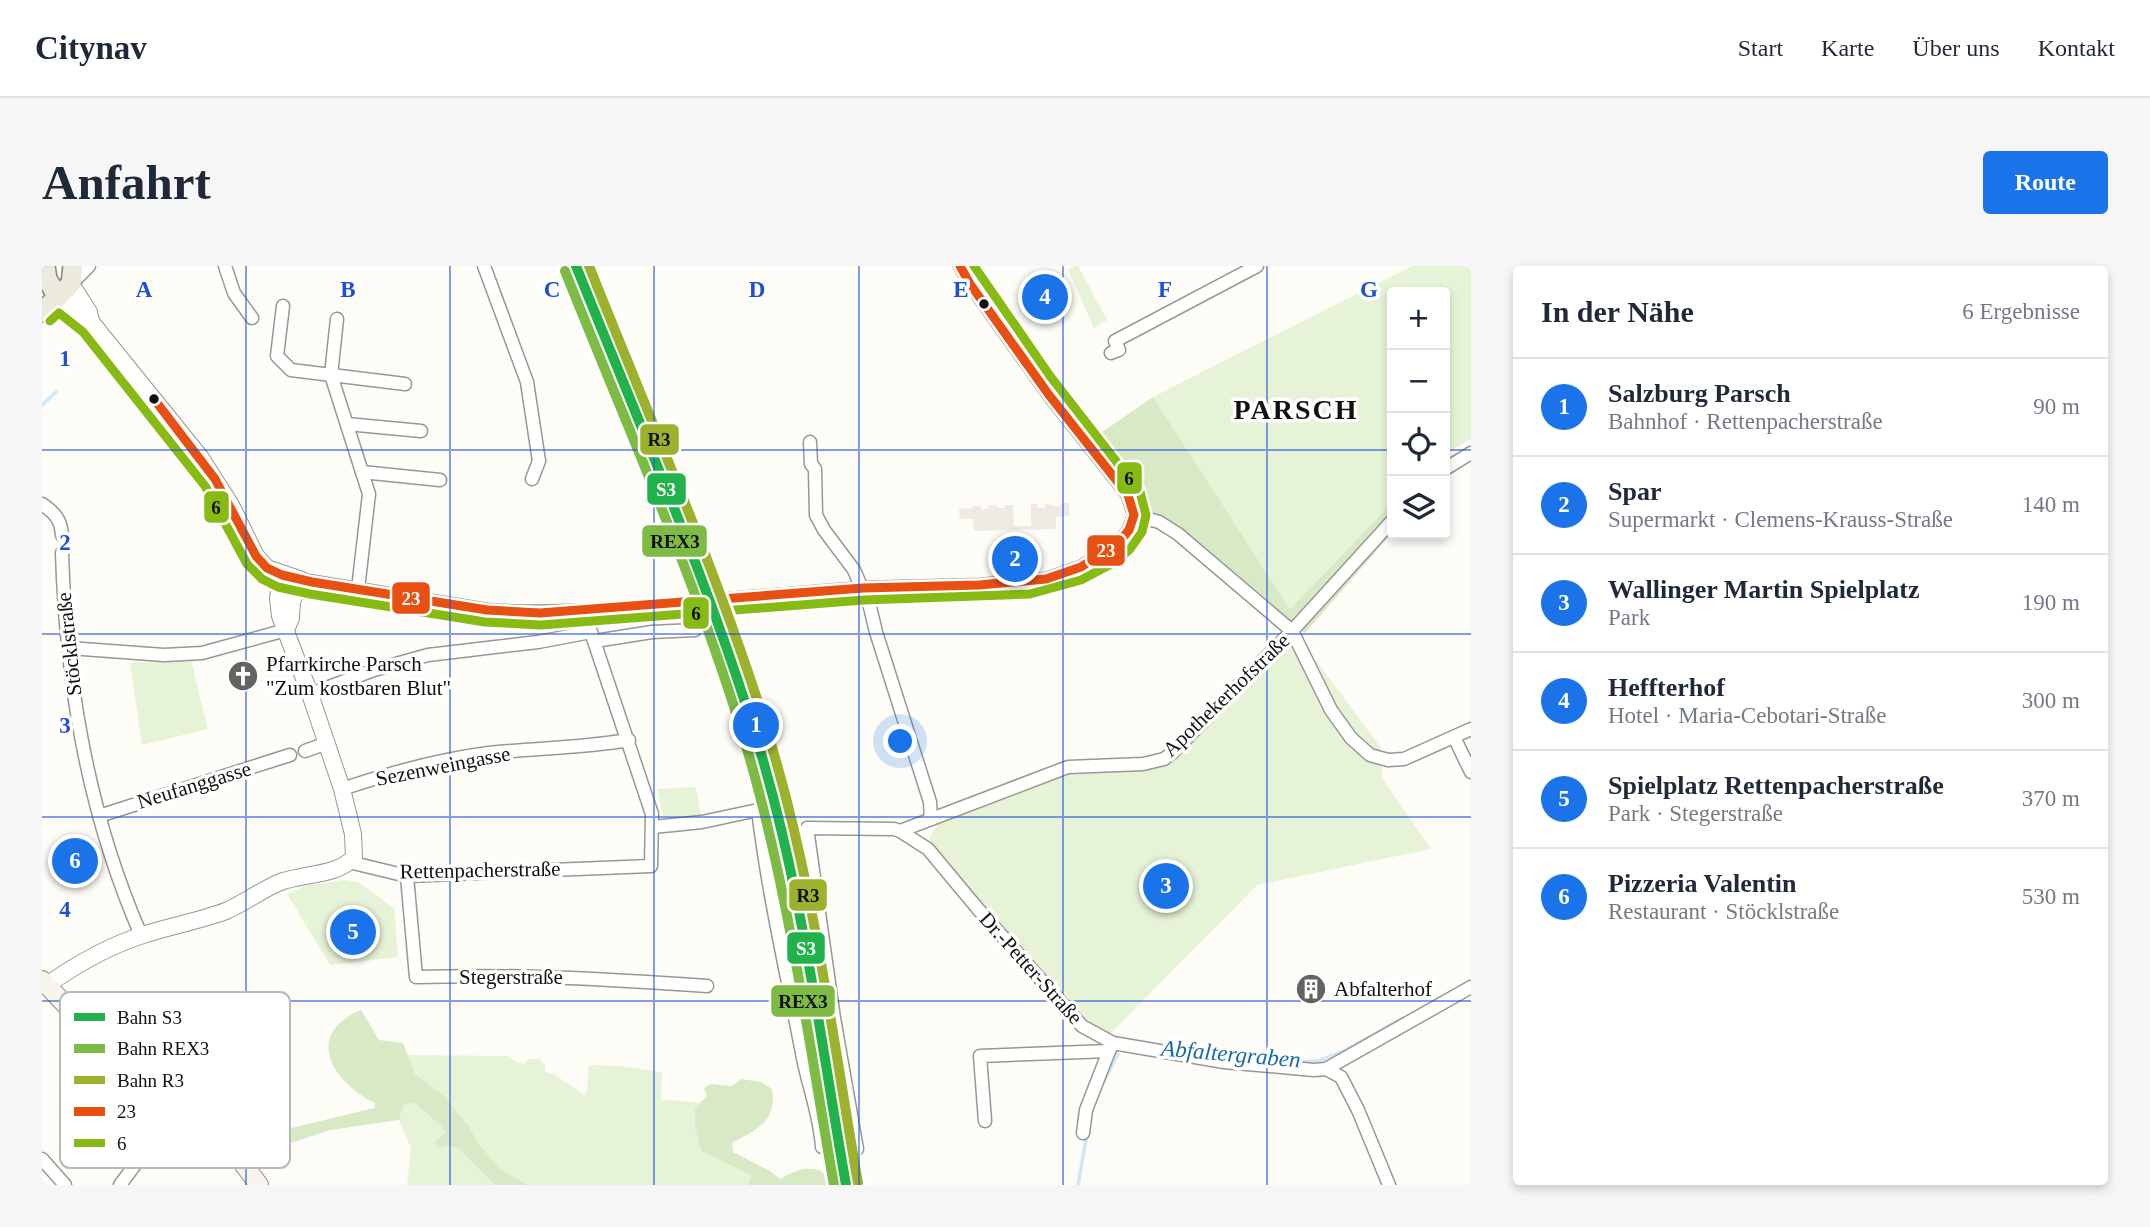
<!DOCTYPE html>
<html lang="de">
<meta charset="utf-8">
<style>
body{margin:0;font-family:"Times New Roman",serif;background:#f6f6f7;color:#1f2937}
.controls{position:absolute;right:21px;top:21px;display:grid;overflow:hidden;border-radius:7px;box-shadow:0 4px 10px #0003}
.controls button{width:63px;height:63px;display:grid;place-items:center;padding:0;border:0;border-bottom:2px solid #e0e1e3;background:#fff;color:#1f2937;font:35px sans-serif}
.you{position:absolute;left:859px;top:476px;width:24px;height:24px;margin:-18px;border:5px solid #fff;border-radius:50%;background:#1a73e8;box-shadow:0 0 0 10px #1a73e833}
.badge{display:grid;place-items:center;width:46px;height:46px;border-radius:50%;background:#1a73e8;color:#fff;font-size:23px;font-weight:700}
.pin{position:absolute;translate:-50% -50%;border:4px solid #fff;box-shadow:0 2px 7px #0006}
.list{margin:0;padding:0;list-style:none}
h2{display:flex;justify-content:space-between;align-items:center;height:91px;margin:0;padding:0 28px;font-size:30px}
h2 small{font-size:23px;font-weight:400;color:#747a83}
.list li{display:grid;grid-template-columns:46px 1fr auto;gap:21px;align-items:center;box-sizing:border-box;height:98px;padding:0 28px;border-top:2px solid #e0e1e3}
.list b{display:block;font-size:26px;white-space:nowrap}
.list p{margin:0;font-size:23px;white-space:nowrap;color:#747a83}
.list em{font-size:23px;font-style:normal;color:#747a83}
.icon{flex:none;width:38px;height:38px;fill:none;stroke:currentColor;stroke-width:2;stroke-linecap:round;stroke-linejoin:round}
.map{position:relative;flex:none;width:1429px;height:919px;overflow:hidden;border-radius:7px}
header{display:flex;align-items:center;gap:42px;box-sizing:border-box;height:98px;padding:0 35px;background:#fff;border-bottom:2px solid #e0e1e3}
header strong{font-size:33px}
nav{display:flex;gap:38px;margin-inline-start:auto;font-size:24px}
.intro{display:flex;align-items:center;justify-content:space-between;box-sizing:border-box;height:168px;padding:0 42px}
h1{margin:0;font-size:49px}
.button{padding:18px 32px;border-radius:7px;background:#1a73e8;color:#fff;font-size:24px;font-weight:700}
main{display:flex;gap:42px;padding:0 42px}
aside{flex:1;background:#fff;border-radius:7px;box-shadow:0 4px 10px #0003}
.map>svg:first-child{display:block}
</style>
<header>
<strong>Citynav</strong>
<nav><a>Start</a><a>Karte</a><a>Über uns</a><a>Kontakt</a></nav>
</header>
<div class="intro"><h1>Anfahrt</h1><a class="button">Route</a></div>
<main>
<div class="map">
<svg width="1429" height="919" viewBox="0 0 1429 919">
<rect width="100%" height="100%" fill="#fdfcf7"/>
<g fill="#e7f3d7">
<path d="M 1033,0 L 1036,0 L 1065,54 L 1052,62 L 1026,4 Z"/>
<path d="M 1370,0 L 1429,0 L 1429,173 L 1403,188 L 1403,26 L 1350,26 L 1350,237 L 1248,343 L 1111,131 Z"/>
<path d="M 1256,377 L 1276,397 L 1339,482 L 1340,512 L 1389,583 L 1215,619 L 1058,778 L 961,664 L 891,587 L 887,573 L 895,559 L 959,532 L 994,511 L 1130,487 L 1203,423 L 1233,390 Z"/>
<path d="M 149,394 L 166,463 L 100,479 L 88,397 Z"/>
<path d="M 654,521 L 659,550 L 621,550 L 615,523 Z"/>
<path d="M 302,614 L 316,616 L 352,642 L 356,691 L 288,699 L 245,628 L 263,620 Z"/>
<path d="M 365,789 L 467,790 L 475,796 L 482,798 L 486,793 L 498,793 L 503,799 L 503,806 L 512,808 L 544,830 L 547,799 L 577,800 L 620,806 L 619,833 L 658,837 L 653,842 L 653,862 L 659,885 L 709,909 L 706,919 L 486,919 L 458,903 L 434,876 L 427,860 L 414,845 L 373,808 Z"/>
<path d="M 362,837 L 374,837 L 399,860 L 407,879 L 417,883 L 453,919 L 365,919 L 369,882 L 357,854 Z"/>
</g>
<g fill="#d8eac5">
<path d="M 1111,131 L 1248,343 L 1350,237 L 1350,267 L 1263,367 L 1129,269 L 1107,244 L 1053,171 Z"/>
<path d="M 319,744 L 337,774 L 361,777 L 373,808 L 401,829 L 427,860 L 435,876 L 458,903 L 486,919 L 453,919 L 417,883 L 407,879 L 395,882 L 393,875 L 403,868 L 399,860 L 373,837 L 362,838 L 357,854 L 288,864 L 228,884 L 225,868 L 332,842 L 333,837 C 290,816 261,768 319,744 Z"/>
<path d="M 699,813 L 719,816 L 730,823 C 735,856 714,864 690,877 L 691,886 L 728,905 L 738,913 C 752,904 783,892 787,919 L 706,919 L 709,909 L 659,885 L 653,862 L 653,842 L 665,830 L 662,822 L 669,818 L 690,820 Z"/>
</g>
<path fill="#edebe2" d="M 1019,237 L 1027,237 L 1027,250 L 1014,251 L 1014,263 L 932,265 L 931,253 L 918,253 L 917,242 L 930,243 L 931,240 L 939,240 L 939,243 L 946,243 L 947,239 L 955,239 L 956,242 L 963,242 L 963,239 L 971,239 L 972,260 L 989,260 L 989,238 L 995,238 L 995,242 L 1003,242 L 1003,238 L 1018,241 Z"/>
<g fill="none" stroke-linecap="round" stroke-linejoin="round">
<g stroke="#cde8f7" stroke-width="3.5">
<path d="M 0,139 L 14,126"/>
<path d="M 1250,796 L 1276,795 L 1302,785 L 1361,752"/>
<path d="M 1061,817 L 1076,788"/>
<path d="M 1036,919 L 1045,868"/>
</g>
<path stroke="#dad9d4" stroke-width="12" stroke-dasharray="12 6" stroke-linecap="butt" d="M 652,336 L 687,333"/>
<g stroke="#979795" stroke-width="15">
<g id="minor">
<path d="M 183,0 L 192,27 L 210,52"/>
<path d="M 442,0 L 485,116 L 497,195 L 490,213"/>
<path d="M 29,18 L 47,0"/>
<path d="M 241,40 L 235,90 L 249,104 L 363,118"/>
<path d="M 295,53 L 289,109 L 327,228 L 316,323"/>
<path d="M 1069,87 L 1077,84 L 1073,75 L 1215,0"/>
<path d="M 305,158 L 379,165"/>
<path d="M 768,176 L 769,198 L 773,203 L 774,249 L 782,264 L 812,304 L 828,341 L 834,366 L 888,536 L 889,553"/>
<path d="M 1403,203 L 1429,187"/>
<path d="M 320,206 L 398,214"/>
<path d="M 0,238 C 13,247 19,254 20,269"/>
<path d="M 1092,249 L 1117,256 L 1136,268 L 1250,365 L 1289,444 L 1309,472 L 1328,489 L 1346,494 L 1362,493 L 1429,463"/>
<path d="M 20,287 C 24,418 46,548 99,669"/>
<path d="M 260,314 L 445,344 C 514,349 583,342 652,336"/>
<path d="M 687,333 L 821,322 L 937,319 L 1004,313 L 1039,301 L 1077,276 L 1087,264 L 1092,249 L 1086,229 L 1007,129 L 928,18 L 918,0"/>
<path d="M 553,375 L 610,366 L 653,364"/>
<path d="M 27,382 L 122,389 L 160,387 L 244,364"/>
<path d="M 268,428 L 332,404 L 386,389 L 496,376 L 549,366 L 610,548 L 609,600 L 365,610 L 307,596"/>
<path d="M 1412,471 L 1429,506"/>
<path d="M 263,485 L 285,477"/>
<path d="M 300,523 C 348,507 397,493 447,487 C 494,482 540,482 587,474"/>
<path d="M 57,550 L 248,489"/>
<path d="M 611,561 L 660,556 L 716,544 C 726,627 745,709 761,792 C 767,822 778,850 780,881"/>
<path d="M 858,565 L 1026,501 L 1101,498 L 1122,493 L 1130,487 L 1250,365 L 1350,255"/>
<path d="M 365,610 L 374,711 C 474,708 566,713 665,720"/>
<path d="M 1284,803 L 1299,811 L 1316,844 L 1347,919"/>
<path d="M 943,855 L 938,790 L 1067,785 L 1071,777"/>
<path d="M 1041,867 L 1044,844 L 1067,785"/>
<path d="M 815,883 L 792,752 L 765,562 L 852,563 L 858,565 L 886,583 L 936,643 L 1040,760 L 1071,777 L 1182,796 L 1272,804 L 1284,803 L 1429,721"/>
<path d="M 0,893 L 23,919"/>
<path d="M 78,919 L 98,892 L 134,834"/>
</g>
</g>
<g stroke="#979795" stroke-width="18">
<g id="tertiary">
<path d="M 29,18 L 47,46 L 49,55"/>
<path d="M 16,31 L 50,57 L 159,192 L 189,239 L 214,290 L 225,302 L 260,314 L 250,335 L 249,352 L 244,364"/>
<path d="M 5,719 C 35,698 66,680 101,669 C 128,660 157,655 184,645 C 202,637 218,625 236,617 C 259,607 295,611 312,591 L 311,568 L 300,523 L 268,428 L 238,350 L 236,332 L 240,309"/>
</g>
</g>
<g stroke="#8e8d8b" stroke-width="20">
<path id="secondary" d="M 0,714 L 51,768 L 73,788 L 166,859 L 193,887 L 217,919"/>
</g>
<g stroke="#858482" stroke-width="22">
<g id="primary">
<path d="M 3,0 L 5,13 L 16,31"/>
<path d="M 0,46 L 29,18 L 31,0"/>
</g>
</g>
<use href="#minor" stroke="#fffffe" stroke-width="12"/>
<use href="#tertiary" stroke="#fffffe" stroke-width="16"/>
<use href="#secondary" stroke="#f6f4eb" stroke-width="18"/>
<use href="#primary" stroke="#ede9dc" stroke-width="19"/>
<g stroke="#fff" stroke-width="14">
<path id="bus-1" d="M 112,133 L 173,213 L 214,290 L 225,302 L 240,309 L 270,316 L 445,344 L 498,347 L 821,322 L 937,319 L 1004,313 L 1039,301 L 1077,276 L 1087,264 L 1092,249 L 1086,229 L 1007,129 L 928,18 L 918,0"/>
</g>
<g stroke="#fff" stroke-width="14">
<path id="bus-2" d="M 8,55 L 17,47 L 41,66 L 163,220 L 205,298 L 220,313 L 236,321 L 268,328 L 443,356 L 499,359 L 822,334 L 988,328 L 1039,314 L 1073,296 L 1088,283 L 1100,266 L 1104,249 L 1098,226 L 1008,110 L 932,0"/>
</g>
<use href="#bus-1" stroke="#e75012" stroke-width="9"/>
<use href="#bus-2" stroke="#88ba14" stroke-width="9"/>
<g stroke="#fff" stroke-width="16">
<path id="rail-1" d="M 534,0 C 595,152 661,303 710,458 C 758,608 777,765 804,919"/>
</g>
<g stroke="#fff" stroke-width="16">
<path id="rail-2" d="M 523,5 C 583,156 651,307 699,463 C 745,611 765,767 792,919"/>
</g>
<g stroke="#fff" stroke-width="16">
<path id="rail-3" d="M 547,0 C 607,151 673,300 722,455 C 770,605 789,763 816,917"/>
</g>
<use href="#rail-1" stroke="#22b24c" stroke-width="10"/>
<use href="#rail-2" stroke="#7ebb45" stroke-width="10"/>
<use href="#rail-3" stroke="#9db12d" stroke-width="10"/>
</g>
<path fill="none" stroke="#1d4ed8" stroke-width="2" stroke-opacity="0.55" d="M 204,0 L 204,919M 408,0 L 408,919M 612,0 L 612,919M 817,0 L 817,919M 1021,0 L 1021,919M 1225,0 L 1225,919M 0,184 L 1350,184M 1403,184 L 1429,184M 0,368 L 1429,368M 0,551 L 1429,551M 0,735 L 1429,735"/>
<defs>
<g id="church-disc" transform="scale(1.575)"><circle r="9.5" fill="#646362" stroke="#fff"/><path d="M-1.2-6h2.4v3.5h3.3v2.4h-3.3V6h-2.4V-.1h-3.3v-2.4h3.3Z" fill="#fff"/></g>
<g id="building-disc" transform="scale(1.575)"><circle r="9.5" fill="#646362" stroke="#fff"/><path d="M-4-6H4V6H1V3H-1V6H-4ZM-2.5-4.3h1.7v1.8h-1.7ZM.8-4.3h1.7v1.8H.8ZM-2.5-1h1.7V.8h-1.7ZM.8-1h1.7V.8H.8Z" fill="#fff"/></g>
</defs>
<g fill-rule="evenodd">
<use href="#church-disc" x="201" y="410"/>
<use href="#building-disc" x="1269" y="723"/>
</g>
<g fill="#111" stroke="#fff" stroke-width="2.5">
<circle cx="942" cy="38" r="6"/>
<circle cx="112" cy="133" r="6"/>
</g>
<g text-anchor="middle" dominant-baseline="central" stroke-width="7" stroke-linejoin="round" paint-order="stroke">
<g font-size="21" fill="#111" stroke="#fff">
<text transform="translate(27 378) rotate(-96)">Stöcklstraße</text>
<text transform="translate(1184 429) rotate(-44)">Apothekerhofstraße</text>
<text transform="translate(401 500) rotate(-11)">Sezenweingasse</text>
<text transform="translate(152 519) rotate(-17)">Neufanggasse</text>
<text transform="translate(438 604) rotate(-1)">Rettenpacherstraße</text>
<text transform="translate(989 702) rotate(48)">Dr.-Petter-Straße</text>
<text x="469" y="711">Stegerstraße</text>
</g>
<g font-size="21" fill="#111" stroke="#fff" text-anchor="start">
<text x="224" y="398">Pfarrkirche Parsch<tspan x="224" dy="24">"Zum kostbaren Blut"</tspan></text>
<text x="1292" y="723">Abfalterhof</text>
</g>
<g font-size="23" font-style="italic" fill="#1768a6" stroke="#fff">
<text transform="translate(1189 788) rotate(5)">Abfaltergraben</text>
</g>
<g font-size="28" font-weight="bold" letter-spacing="2" fill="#111" stroke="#fff">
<text x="1254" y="143">PARSCH</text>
</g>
</g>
<rect x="18" y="726" width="230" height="176" rx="10" fill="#fff" stroke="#b8b8b8" stroke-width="2"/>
<rect x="32" y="747" width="31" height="8" fill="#22b24c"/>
<rect x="32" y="778" width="31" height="9" fill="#7ebb45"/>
<rect x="32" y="810" width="31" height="8" fill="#9db12d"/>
<rect x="32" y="841" width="31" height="9" fill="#e75012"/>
<rect x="32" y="873" width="31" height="8" fill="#88ba14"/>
<g font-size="19" fill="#111">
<text x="75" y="758">Bahn S3</text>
<text x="75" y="789">Bahn REX3</text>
<text x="75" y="821">Bahn R3</text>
<text x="75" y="852">23</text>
<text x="75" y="884">6</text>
</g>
<g font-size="23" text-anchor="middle" font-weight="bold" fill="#1d4ed8" stroke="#fff" stroke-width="7" stroke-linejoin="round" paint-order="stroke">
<text x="102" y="31">A</text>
<text x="306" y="31">B</text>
<text x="510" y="31">C</text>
<text x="715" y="31">D</text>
<text x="919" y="31">E</text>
<text x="1123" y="31">F</text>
<text x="1327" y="31">G</text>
<text x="23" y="100">1</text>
<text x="23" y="284">2</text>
<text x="23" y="467">3</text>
<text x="23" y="651">4</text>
</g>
<g stroke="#fff" stroke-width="2.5">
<rect x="597" y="157" width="41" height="33" rx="7" fill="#9db12d"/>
<rect x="1074" y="195" width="27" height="34" rx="7" fill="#88ba14"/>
<rect x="604" y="206" width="41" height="34" rx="7" fill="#22b24c"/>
<rect x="161" y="224" width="27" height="34" rx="7" fill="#88ba14"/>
<rect x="599" y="258" width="67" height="34" rx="7" fill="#7ebb45"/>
<rect x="1044" y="268" width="40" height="33" rx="7" fill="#e75012"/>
<rect x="349" y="315" width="40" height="34" rx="7" fill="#e75012"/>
<rect x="640" y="330" width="28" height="34" rx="7" fill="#88ba14"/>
<rect x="746" y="612" width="40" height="34" rx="7" fill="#9db12d"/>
<rect x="744" y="665" width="40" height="34" rx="7" fill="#22b24c"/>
<rect x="728" y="718" width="66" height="34" rx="7" fill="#7ebb45"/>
</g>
<g font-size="19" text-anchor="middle" font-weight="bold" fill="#fff">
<text x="624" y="230">S3</text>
<text x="1064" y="291">23</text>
<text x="369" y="339">23</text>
<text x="764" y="689">S3</text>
</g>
<g font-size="19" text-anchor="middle" font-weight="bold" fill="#111">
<text x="617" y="180">R3</text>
<text x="1087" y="219">6</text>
<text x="174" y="248">6</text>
<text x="633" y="282">REX3</text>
<text x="654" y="354">6</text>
<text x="766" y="636">R3</text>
<text x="761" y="742">REX3</text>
</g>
</svg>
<div class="controls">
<button>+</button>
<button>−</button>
<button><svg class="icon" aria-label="locate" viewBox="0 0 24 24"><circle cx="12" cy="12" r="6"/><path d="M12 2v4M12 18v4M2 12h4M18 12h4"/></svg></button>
<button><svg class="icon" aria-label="layers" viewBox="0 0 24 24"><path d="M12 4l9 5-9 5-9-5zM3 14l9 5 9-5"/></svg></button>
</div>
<div class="you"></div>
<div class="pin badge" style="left:714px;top:459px">1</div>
<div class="pin badge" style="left:973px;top:293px">2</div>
<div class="pin badge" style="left:1124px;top:620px">3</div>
<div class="pin badge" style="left:1003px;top:31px">4</div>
<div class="pin badge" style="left:311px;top:666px">5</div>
<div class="pin badge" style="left:33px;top:595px">6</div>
</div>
<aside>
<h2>In der Nähe<small>6 Ergebnisse</small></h2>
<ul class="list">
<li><span class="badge">1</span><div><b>Salzburg Parsch</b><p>Bahnhof · Rettenpacherstraße</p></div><em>90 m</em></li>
<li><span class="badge">2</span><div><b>Spar</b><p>Supermarkt · Clemens-Krauss-Straße</p></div><em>140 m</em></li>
<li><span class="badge">3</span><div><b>Wallinger Martin Spielplatz</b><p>Park</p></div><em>190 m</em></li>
<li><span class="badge">4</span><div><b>Heffterhof</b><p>Hotel · Maria-Cebotari-Straße</p></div><em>300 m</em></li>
<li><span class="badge">5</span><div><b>Spielplatz Rettenpacherstraße</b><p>Park · Stegerstraße</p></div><em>370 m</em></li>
<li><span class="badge">6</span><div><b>Pizzeria Valentin</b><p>Restaurant · Stöcklstraße</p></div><em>530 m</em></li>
</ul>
</aside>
</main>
